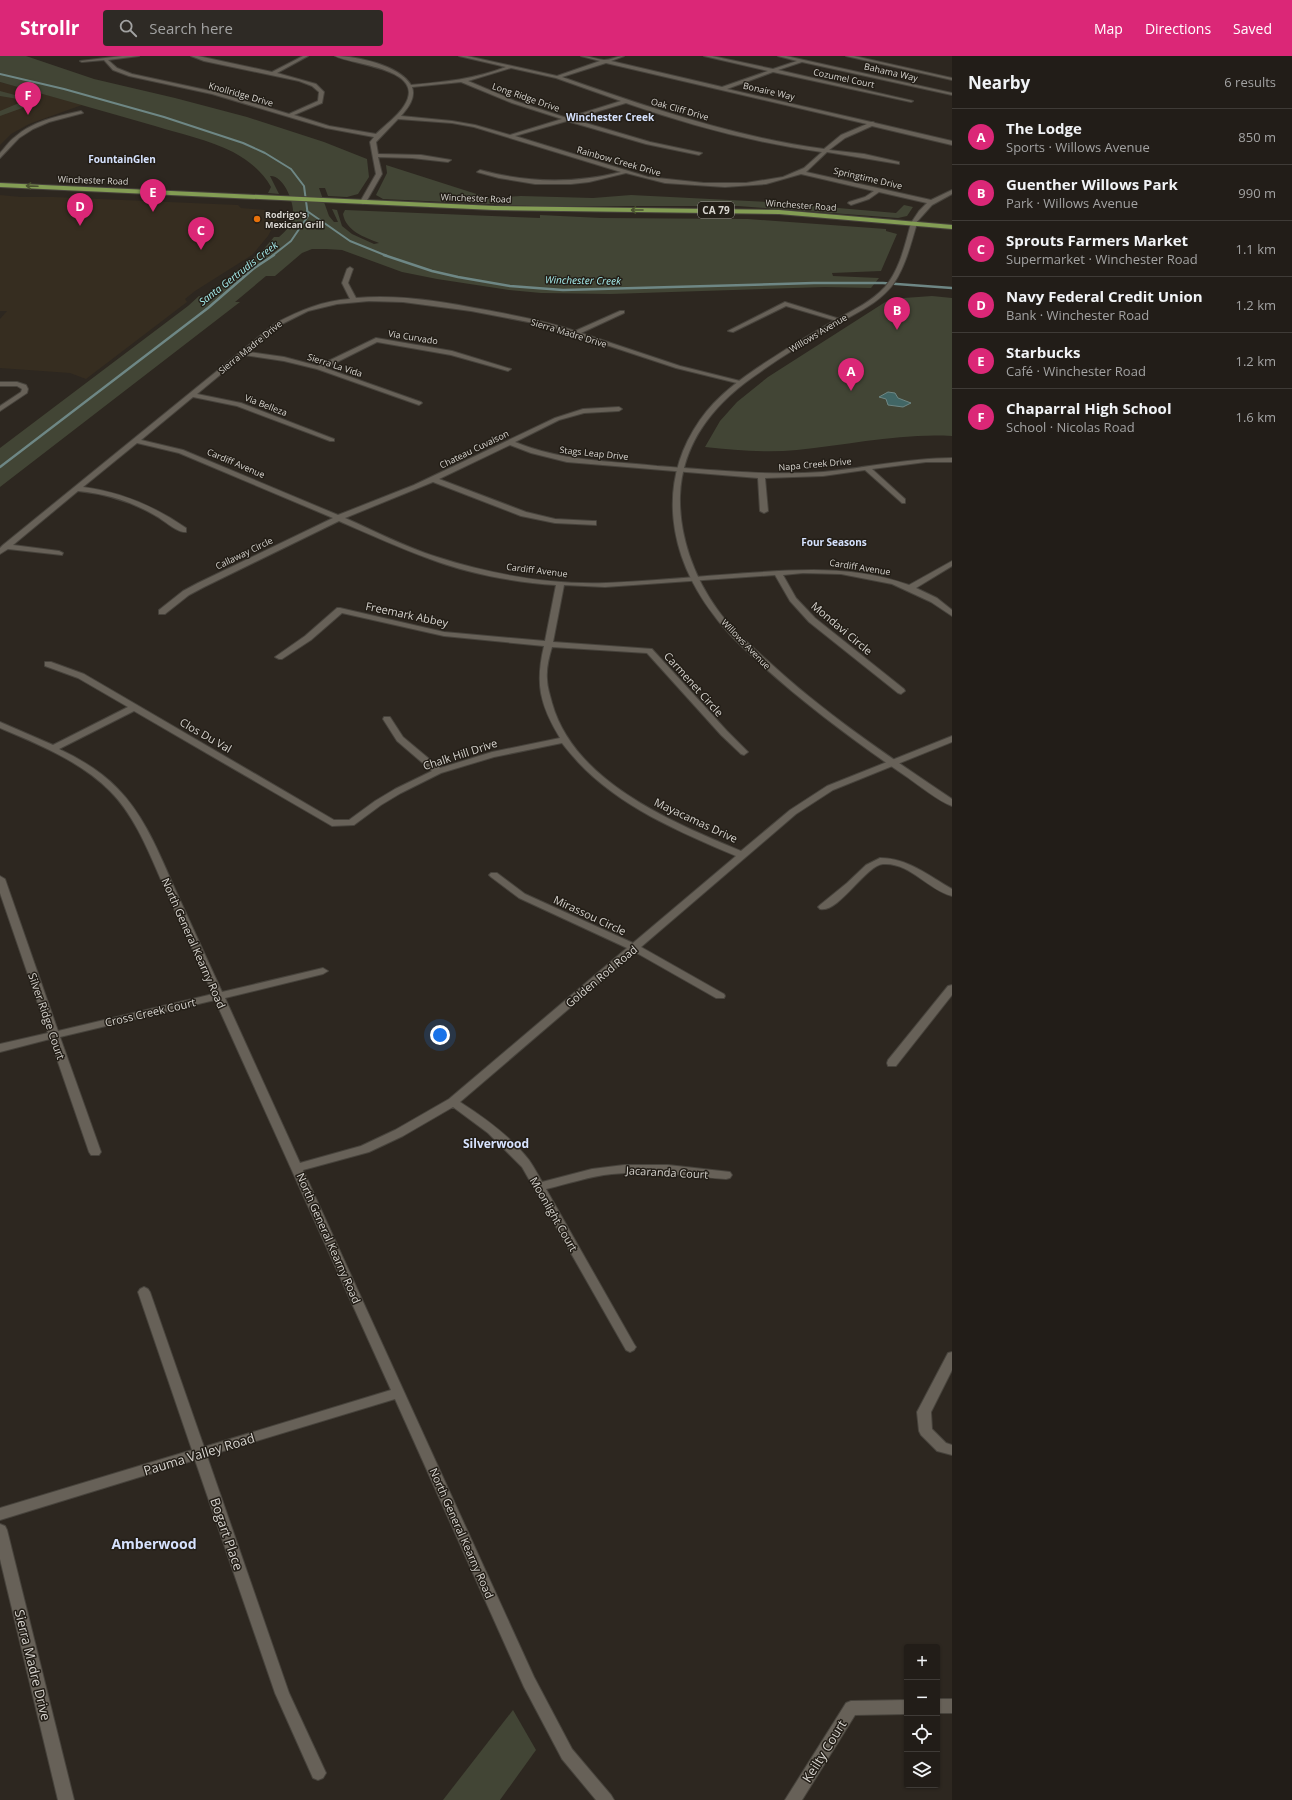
<!DOCTYPE html>
<meta charset="utf-8">
<style>
body{margin:0;font-family:"Open Sans",sans-serif;background:#2e2a25;color:#f1f3f6}
.controls{position:absolute;right:12px;bottom:12px;display:grid;overflow:hidden;border-radius:4px;box-shadow:0 1px 3px #0004}
.controls button{width:36px;height:36px;display:grid;place-items:center;padding:0;border:0;border-bottom:1px solid #3f3b37;background:#221d18;color:#f1f3f6;font:20px sans-serif}
.you{position:absolute;left:440px;top:979px;width:14px;height:14px;margin:-10px;border:3px solid #fff;border-radius:50%;background:#1a73e8;box-shadow:0 0 0 6px #1a73e833}
.badge{display:grid;place-items:center;width:26px;height:26px;border-radius:50%;background:#db2777;color:#fff;font-size:13px;font-weight:700}
.pin{position:absolute;translate:-50% -33px;filter:drop-shadow(0 1px 2px #0008)}
.pin::after{content:'';position:absolute;top:21px;width:14px;height:12px;background:inherit;clip-path:polygon(0 0,100% 0,50% 100%)}
.list{margin:0;padding:0;list-style:none}
h2{display:flex;justify-content:space-between;align-items:center;height:52px;margin:0;padding:0 16px;font-size:17px}
h2 small{font-size:13px;font-weight:400;color:#a2a2a2}
.list li{display:grid;grid-template-columns:26px 1fr auto;gap:12px;align-items:center;box-sizing:border-box;height:56px;padding:0 16px;border-top:1px solid #3f3b37}
.list b{display:block;font-size:15px;white-space:nowrap}
.list p{margin:0;font-size:13px;white-space:nowrap;color:#a2a2a2}
.list em{font-size:13px;font-style:normal;color:#a2a2a2}
.icon{flex:none;width:22px;height:22px;fill:none;stroke:currentColor;stroke-width:2;stroke-linecap:round;stroke-linejoin:round}
.map{position:relative;flex:none;width:952px;height:1744px;overflow:hidden}
header{display:flex;align-items:center;gap:24px;box-sizing:border-box;height:56px;padding:0 20px;background:#db2777;color:#fff}
header strong{font-size:19px}
nav{display:flex;gap:22px;margin-inline-start:auto;font-size:14px}
.search{width:280px;height:36px;background:#2e2a25;display:flex;align-items:center;gap:10px;box-sizing:border-box;padding:0 14px;border-radius:4px;color:#a2a2a2;font-size:15px}
main{display:flex}
aside{flex:1;background:#221d18}
.map>svg:first-child{display:block}
</style>
<header>
<strong>Strollr</strong>
<div class="search"><svg class="icon" aria-label="search" viewBox="0 0 24 24"><circle cx="10" cy="10" r="6"/><path d="M15 15l6 6"/></svg>Search here</div>
<nav><a>Map</a><a>Directions</a><a>Saved</a></nav>
</header>
<main>
<div class="map">
<svg width="952" height="1744" viewBox="0 0 952 1744">
<rect width="100%" height="100%" fill="#2d2720"/>
<g fill="#362d20">
<path d="M 0,26 L 26,33 L 82,49 L 29,68 L 11,78 L 0,89 Z"/>
<path d="M 0,139 L 21,141 L 54,141 L 238,149 L 241,152 L 265,154 L 277,163 L 268,180 L 252,199 L 195,235 L 185,243 L 187,246 L 86,323 L 70,317 L 0,312 L 0,263 L 7,255 L 0,255 Z"/>
</g>
<g fill="#424535">
<path d="M 0,0 L 26,0 L 94,23 L 175,42 L 247,61 L 324,86 L 367,103 L 369,121 L 358,138 L 347,141 L 328,140 L 325,132 L 319,132 L 329,160 L 334,166 L 338,166 L 332,153 L 337,154 L 342,170 L 352,178 L 374,188 L 379,187 C 364,181 346,175 343,158 L 345,154 L 540,162 L 540,159 L 601,162 L 748,163 L 886,173 L 886,175 L 897,178 L 881,215 L 832,217 L 833,220 L 879,222 L 871,232 L 825,231 L 610,238 L 541,237 L 509,234 L 437,223 L 402,216 L 342,194 L 326,193 L 312,193 L 302,197 L 275,220 L 266,220 L 235,246 L 240,246 L 0,431 L 0,392 L 188,250 L 199,240 L 207,242 L 222,230 L 219,230 L 241,216 L 236,215 L 263,194 L 274,181 L 279,181 C 286,175 291,170 293,160 C 295,148 284,119 270,120 L 279,138 L 268,137 L 271,131 C 263,116 248,104 233,96 C 209,84 181,78 155,70 C 104,55 52,41 0,26 Z"/>
<path d="M 0,35 L 34,44 L 39,46 L 0,60 L 0,55 L 19,47 L 18,43 L 0,40 Z"/>
<path d="M 386,109 L 489,142 L 521,140 L 593,142 L 631,139 L 769,146 L 896,157 L 904,149 L 913,151 L 907,160 L 898,162 L 738,150 L 534,150 L 383,143 L 376,139 L 387,117 Z"/>
<path d="M 932,240 L 952,242 L 952,380 C 899,377 849,389 797,394 C 766,397 735,394 705,391 L 720,365 L 737,346 L 768,321 L 890,243 Z"/>
<path d="M 513,1654 L 536,1694 L 500,1744 L 443,1744 Z"/>
</g>
<path fill="#416665" stroke="#6e8785" d="M 888,336 L 895,337 L 898,342 L 911,347 L 903,351 L 888,349 L 886,343 L 879,341 Z"/>
<g fill="none" stroke-linecap="round" stroke-linejoin="round">
<g stroke="#6e8785" stroke-width="2">
<path d="M 0,18 L 64,33 L 164,61 L 243,87 L 265,97 L 291,113 L 304,130 L 308,160 L 291,185 L 272,200"/>
<path d="M 307,155 L 350,185 L 387,200"/>
</g>
<g stroke="#6e8785" stroke-width="2.5">
<path d="M 384,199 L 432,215 L 458,221 L 510,230 L 563,234 L 814,227 L 883,227 L 952,232"/>
<path d="M 0,411 L 208,252 L 253,213 L 274,199"/>
</g>
<g stroke="#47433c" stroke-width="2">
<g id="street">
<path d="M 122,0 L 139,0 L 108,4 L 117,12 L 132,18 L 215,36 L 289,58 L 318,45 L 319,36 L 312,30 L 299,25 L 204,5 L 191,0 L 198,0 L 272,16 L 303,0 L 308,0 L 277,17 L 316,28 L 324,36 L 322,47 L 294,59 L 329,70 L 376,78 C 385,69 397,61 404,50 C 429,12 351,9 335,0 C 356,0 399,9 411,29 C 444,26 475,23 506,11 L 459,0 L 467,0 L 557,20 L 600,5 L 581,0 C 589,0 596,3 604,4 C 611,4 617,0 624,0 L 611,5 L 722,31 L 768,15 L 704,0 L 712,0 L 773,13 L 797,5 L 778,0 L 786,0 L 952,37 L 952,39 L 802,6 L 778,14 L 913,45 L 911,46 L 773,16 L 727,33 L 871,66 L 873,66 L 875,67 L 952,85 L 952,89 L 872,70 L 845,82 L 829,94 L 864,98 L 899,106 L 899,108 L 827,96 L 806,116 L 931,144 L 952,134 L 952,138 L 932,149 L 914,169 L 911,167 L 919,155 L 927,147 L 879,136 L 869,143 L 851,149 L 848,147 L 849,146 L 865,141 L 874,135 L 801,118 L 766,128 L 725,131 L 665,127 L 626,117 L 589,126 L 571,128 L 535,128 L 499,122 L 477,116 L 480,114 C 528,127 573,128 621,116 L 474,71 L 452,67 L 398,63 L 376,86 L 378,98 L 421,99 L 451,104 L 448,106 L 412,102 L 378,101 L 382,118 L 366,146 L 363,148 L 360,146 L 376,118 L 370,86 L 374,81 L 326,72 L 212,38 L 129,20 L 113,14 L 104,4 L 82,6 L 80,5 ZM 606,7 L 867,68 L 841,79 L 824,93 C 734,81 647,51 562,21 ZM 511,12 L 556,22 L 621,45 L 567,62 L 515,45 L 468,25 ZM 461,26 L 512,47 L 562,63 L 510,79 L 475,69 L 452,65 L 401,60 C 408,52 416,42 412,31 ZM 626,47 C 689,69 756,87 822,96 L 804,112 L 783,121 L 746,127 L 704,127 L 648,121 L 515,80 L 567,65 L 646,88 L 699,99 L 702,97 L 650,86 L 572,63 Z"/>
<path d="M 846,0 L 854,0 L 952,22 L 952,24 Z"/>
<path d="M 81,55 L 83,57 L 49,66 L 33,73 L 19,82 L 0,102 L 0,97 C 5,92 9,85 15,81 C 33,65 58,60 81,55 Z"/>
<path d="M 350,211 L 353,213 L 348,227 L 356,242 C 400,238 444,246 486,254 C 517,260 546,265 575,275 L 620,255 L 624,255 L 624,257 L 581,277 L 680,310 L 744,326 L 741,328 L 676,312 L 549,270 L 471,255 L 403,246 L 369,245 L 337,248 L 308,255 L 280,269 L 248,296 L 284,301 L 318,310 L 376,282 L 452,295 L 511,313 L 508,315 L 451,299 L 377,286 L 325,312 L 421,346 L 422,347 L 419,349 L 317,313 L 284,305 L 244,299 L 197,338 L 241,347 L 334,383 L 334,385 L 330,385 L 237,350 L 193,341 L 141,384 L 183,394 L 338,459 L 414,429 L 555,362 L 583,353 L 619,351 L 622,353 L 619,355 L 584,357 L 559,364 L 515,386 C 560,405 609,405 657,410 C 712,414 768,420 823,416 C 866,412 908,402 952,402 L 952,406 L 926,406 L 872,413 L 905,443 L 905,447 L 902,447 L 865,414 L 823,420 L 765,422 L 768,455 L 764,457 L 760,455 L 758,422 L 567,406 L 531,397 L 510,389 L 439,423 L 526,456 L 555,463 L 593,465 L 596,465 L 596,469 L 555,467 L 521,460 L 433,426 L 345,462 C 375,475 405,491 437,501 C 490,518 550,529 606,527 C 654,525 701,520 748,517 C 803,513 857,510 909,529 L 952,505 L 952,510 L 916,532 L 937,542 L 952,554 L 952,560 L 931,546 L 892,528 L 841,518 L 803,517 L 783,519 L 796,542 L 815,562 L 904,633 L 905,635 L 901,638 L 898,637 L 809,566 L 790,545 L 775,519 L 605,531 L 564,529 L 553,586 L 652,593 L 727,675 L 748,696 L 744,699 L 741,698 L 721,679 L 647,597 L 552,591 C 549,601 546,612 547,623 C 547,631 550,639 552,647 C 574,726 672,766 741,795 L 790,754 L 827,730 L 952,680 L 952,686 L 833,734 L 796,758 L 641,891 L 724,938 L 725,940 L 724,942 L 716,942 L 635,896 L 460,1046 C 485,1062 511,1081 529,1104 C 534,1111 538,1119 542,1126 L 592,1113 L 624,1109 L 668,1109 L 730,1116 L 732,1119 L 730,1122 L 726,1123 C 688,1120 650,1114 612,1118 C 590,1120 568,1128 546,1133 L 634,1288 L 636,1291 L 634,1294 L 630,1296 L 626,1294 L 522,1111 L 488,1077 L 453,1051 L 403,1080 L 369,1096 L 303,1114 L 534,1621 L 572,1693 L 611,1739 L 614,1744 L 596,1744 L 562,1703 L 524,1631 L 395,1343 L 207,1400 L 289,1637 L 326,1717 L 323,1722 L 318,1724 L 313,1722 L 275,1637 L 195,1404 L 0,1464 L 0,1452 L 192,1394 L 138,1236 L 140,1233 L 144,1231 L 148,1233 L 150,1236 L 204,1391 L 391,1334 L 215,944 L 60,981 L 101,1096 L 99,1099 L 91,1099 L 89,1096 L 50,983 L 0,996 L 0,988 L 48,977 L 0,837 L 0,820 L 5,823 L 58,975 L 213,938 C 197,903 181,868 165,833 C 150,799 136,761 110,735 C 80,705 38,688 0,672 L 0,666 L 53,689 L 128,651 L 78,622 L 45,610 L 45,606 L 51,606 L 84,618 L 334,764 L 349,764 L 375,745 L 395,733 L 432,715 L 397,685 L 383,663 L 384,661 L 390,661 L 403,681 L 440,712 L 492,696 L 560,682 C 540,649 535,628 544,590 L 444,580 L 342,557 L 311,584 L 282,603 L 279,603 L 275,601 L 305,580 L 337,552 L 340,552 L 444,576 L 545,585 L 556,529 C 517,527 466,517 430,503 C 399,492 369,478 339,465 L 204,531 L 189,539 L 165,558 L 159,558 L 159,554 L 183,535 L 198,527 L 333,462 L 179,397 L 137,387 L 83,431 C 122,436 154,450 186,472 L 186,476 C 177,477 164,464 156,460 C 131,445 106,438 78,435 L 13,489 L 59,495 L 63,497 L 62,499 L 8,493 L 0,498 L 0,492 L 3,489 L 276,267 C 301,254 322,245 350,243 L 342,227 L 347,213 ZM 134,655 L 332,770 L 354,769 L 381,749 L 401,737 L 441,717 L 494,701 L 562,687 C 567,694 573,700 578,706 C 620,751 680,776 736,800 L 633,887 L 525,838 L 497,817 L 491,817 L 489,819 L 491,821 L 519,842 L 627,892 L 449,1043 L 395,1074 L 361,1090 L 300,1107 L 225,942 L 323,918 L 328,915 L 323,912 L 222,936 C 206,901 190,866 174,831 C 159,797 144,759 117,732 C 101,715 80,703 59,693 Z"/>
<path d="M 785,246 L 843,264 L 840,266 L 786,250 L 733,276 L 728,275 Z"/>
<path d="M 0,326 L 17,326 L 26,329 L 28,333 L 27,337 L 0,355 L 0,350 L 21,336 L 22,333 L 17,330 L 0,330 Z"/>
<path d="M 880,802 C 908,802 929,820 952,833 L 952,840 C 928,834 910,806 883,808 C 866,809 838,858 820,853 L 818,851 L 820,849 L 847,827 L 866,809 Z"/>
<path d="M 952,929 L 952,939 L 896,1010 L 888,1010 L 887,1007 L 888,1004 L 948,930 Z"/>
<path d="M 952,1296 L 952,1314 L 931,1356 L 932,1373 L 946,1387 L 952,1389 L 952,1399 L 937,1395 L 921,1379 L 919,1375 L 917,1356 L 948,1297 Z"/>
<path d="M 0,1468 L 5,1470 L 7,1474 L 74,1744 L 58,1744 L 0,1503 Z"/>
<rect x="937" y="1643" width="15" height="14"/>
<path d="M 907,1644 L 907,1658 L 855,1659 L 802,1744 L 785,1744 L 846,1647 L 851,1645 Z"/>
</g>
</g>
<g stroke="#47433c" stroke-width="2">
<path id="secondary" d="M 914,165 L 917,167 C 911,187 906,209 894,227 C 880,247 856,257 835,269 C 807,285 779,302 753,321 C 712,350 682,388 680,440 C 679,480 694,521 717,553 C 731,573 750,589 768,605 C 824,657 888,700 952,743 L 952,750 C 938,745 920,730 907,721 C 854,685 803,647 755,603 C 740,589 725,575 713,558 C 669,500 656,427 700,364 C 718,338 747,318 774,301 C 795,287 816,275 837,263 C 854,254 872,245 885,231 C 900,213 905,189 911,167 Z"/>
</g>
<g stroke="#47433c" stroke-width="2">
<path id="primary" d="M 0,127 L 494,150 L 779,154 L 952,169 L 952,173 L 779,158 L 494,154 L 0,131 Z"/>
</g>
<use href="#street" fill="#676158" fill-rule="evenodd"/>
<use href="#secondary" fill="#676158" fill-rule="evenodd"/>
<use href="#primary" fill="#839d54" fill-rule="evenodd"/>
</g>
<defs><path id="oneway-shaft" d="M-6 0H5M1.5-3L5.5 0L1.5 3" fill="none" stroke-width="1.6" stroke-linecap="round" stroke-linejoin="round"/></defs>
<g stroke="#49512f">
<use href="#oneway-shaft" transform="translate(32 130) rotate(-178)"/>
<use href="#oneway-shaft" transform="translate(637 154) rotate(180)"/>
</g>
<circle fill="#e8710a" stroke="#231e17" stroke-width="1.5" cx="257" cy="163" r="4"/>
<g text-anchor="middle" dominant-baseline="central" stroke-width="3" stroke-linejoin="round" paint-order="stroke">
<g font-size="9" fill="#d7d4cf" stroke="#231e17">
<text transform="translate(891 16) rotate(13)">Bahama Way</text>
<text transform="translate(844 22) rotate(12)">Cozumel Court</text>
<text transform="translate(769 35) rotate(13)">Bonaire Way</text>
<text transform="translate(241 38) rotate(16)">Knollridge Drive</text>
<text transform="translate(526 41) rotate(19)">Long Ridge Drive</text>
<text transform="translate(680 53) rotate(16)">Oak Cliff Drive</text>
<text transform="translate(619 105) rotate(16)">Rainbow Creek Drive</text>
<text transform="translate(868 122) rotate(13)">Springtime Drive</text>
<text transform="translate(93 124) rotate(2)">Winchester Road</text>
<text transform="translate(476 142) rotate(2)">Winchester Road</text>
<text transform="translate(801 149) rotate(4)">Winchester Road</text>
<text transform="translate(569 277) rotate(17)">Sierra Madre Drive</text>
<text transform="translate(818 277) rotate(-31)">Willows Avenue</text>
<text transform="translate(413 281) rotate(9)">Via Curvado</text>
<text transform="translate(250 291) rotate(-39)">Sierra Madre Drive</text>
<text transform="translate(335 309) rotate(18)">Sierra La Vida</text>
<text transform="translate(266 349) rotate(21)">Via Belleza</text>
<text transform="translate(474 393) rotate(-26)">Chateau Cuvaison</text>
<text transform="translate(594 397) rotate(6)">Stags Leap Drive</text>
<text transform="translate(236 407) rotate(23)">Cardiff Avenue</text>
<text transform="translate(815 408) rotate(-5)">Napa Creek Drive</text>
<text transform="translate(244 497) rotate(-26)">Callaway Circle</text>
<text transform="translate(860 511) rotate(9)">Cardiff Avenue</text>
<text transform="translate(537 514) rotate(7)">Cardiff Avenue</text>
<text transform="translate(746 588) rotate(46)">Willows Avenue</text>
</g>
<g font-size="9" font-weight="bold" fill="#d7d4cf" stroke="#231e17" text-anchor="start">
<text x="265" y="158">Rodrigo's<tspan x="265" dy="10">Mexican Grill</tspan></text>
</g>
<g font-size="10" font-weight="bold" fill="#d6e2fe" stroke="#231e17">
<text x="610" y="61">Winchester Creek</text>
<text x="122" y="103">FountainGlen</text>
<text x="834" y="486">Four Seasons</text>
</g>
<rect fill="#231e17" stroke="#a19d98" stroke-width="1" x="698" y="146" width="36" height="16" rx="3"/>
<g font-size="10" font-weight="bold" fill="#d7d4cf">
<text x="716" y="154">CA 79</text>
</g>
<g font-size="10" font-style="italic" fill="#a7efef" stroke="#231e17">
<text transform="translate(238 217) rotate(-38)">Santa Gertrudis Creek</text>
<text transform="translate(583 224) rotate(1)">Winchester Creek</text>
</g>
<g font-size="11" fill="#d7d4cf" stroke="#231e17">
<text transform="translate(407 558) rotate(12)">Freemark Abbey</text>
<text transform="translate(842 572) rotate(40)">Mondavi Circle</text>
<text transform="translate(694 628) rotate(48)">Carmenet Circle</text>
<text transform="translate(206 679) rotate(30)">Clos Du Val</text>
<text transform="translate(460 698) rotate(-18)">Chalk Hill Drive</text>
<text transform="translate(696 764) rotate(25)">Mayacamas Drive</text>
<text transform="translate(590 859) rotate(25)">Mirassou Circle</text>
<text transform="translate(194 887) rotate(66)">North General Kearny Road</text>
<text transform="translate(601 920) rotate(-40)">Golden Rod Road</text>
<text transform="translate(150 956) rotate(-13)">Cross Creek Court</text>
<text transform="translate(47 960) rotate(71)">Silver Ridge Court</text>
<text transform="translate(667 1116) rotate(3)">Jacaranda Court</text>
<text transform="translate(554 1158) rotate(60)">Moonlight Court</text>
<text transform="translate(329 1182) rotate(66)">North General Kearny Road</text>
<text transform="translate(462 1477) rotate(66)">North General Kearny Road</text>
</g>
<g font-size="12" font-weight="bold" fill="#d6e2fe" stroke="#231e17">
<text x="496" y="1087">Silverwood</text>
</g>
<g font-size="13" fill="#d7d4cf" stroke="#231e17">
<text transform="translate(199 1398) rotate(-17)">Pauma Valley Road</text>
<text transform="translate(227 1478) rotate(71)">Bogart Place</text>
<text transform="translate(33 1609) rotate(76)">Sierra Madre Drive</text>
<text transform="translate(824 1695) rotate(-58)">Keilty Court</text>
</g>
<g font-size="14" font-weight="bold" fill="#d6e2fe" stroke="#231e17">
<text x="154" y="1487">Amberwood</text>
</g>
</g>
</svg>
<div class="controls">
<button>+</button>
<button>−</button>
<button><svg class="icon" aria-label="locate" viewBox="0 0 24 24"><circle cx="12" cy="12" r="6"/><path d="M12 2v4M12 18v4M2 12h4M18 12h4"/></svg></button>
<button><svg class="icon" aria-label="layers" viewBox="0 0 24 24"><path d="M12 4l9 5-9 5-9-5zM3 14l9 5 9-5"/></svg></button>
</div>
<div class="you"></div>
<div class="pin badge" style="left:851px;top:335px">A</div>
<div class="pin badge" style="left:897px;top:274px">B</div>
<div class="pin badge" style="left:201px;top:194px">C</div>
<div class="pin badge" style="left:80px;top:170px">D</div>
<div class="pin badge" style="left:153px;top:156px">E</div>
<div class="pin badge" style="left:28px;top:59px">F</div>
</div>
<aside>
<h2>Nearby<small>6 results</small></h2>
<ul class="list">
<li><span class="badge">A</span><div><b>The Lodge</b><p>Sports · Willows Avenue</p></div><em>850 m</em></li>
<li><span class="badge">B</span><div><b>Guenther Willows Park</b><p>Park · Willows Avenue</p></div><em>990 m</em></li>
<li><span class="badge">C</span><div><b>Sprouts Farmers Market</b><p>Supermarket · Winchester Road</p></div><em>1.1 km</em></li>
<li><span class="badge">D</span><div><b>Navy Federal Credit Union</b><p>Bank · Winchester Road</p></div><em>1.2 km</em></li>
<li><span class="badge">E</span><div><b>Starbucks</b><p>Café · Winchester Road</p></div><em>1.2 km</em></li>
<li><span class="badge">F</span><div><b>Chaparral High School</b><p>School · Nicolas Road</p></div><em>1.6 km</em></li>
</ul>
</aside>
</main>
